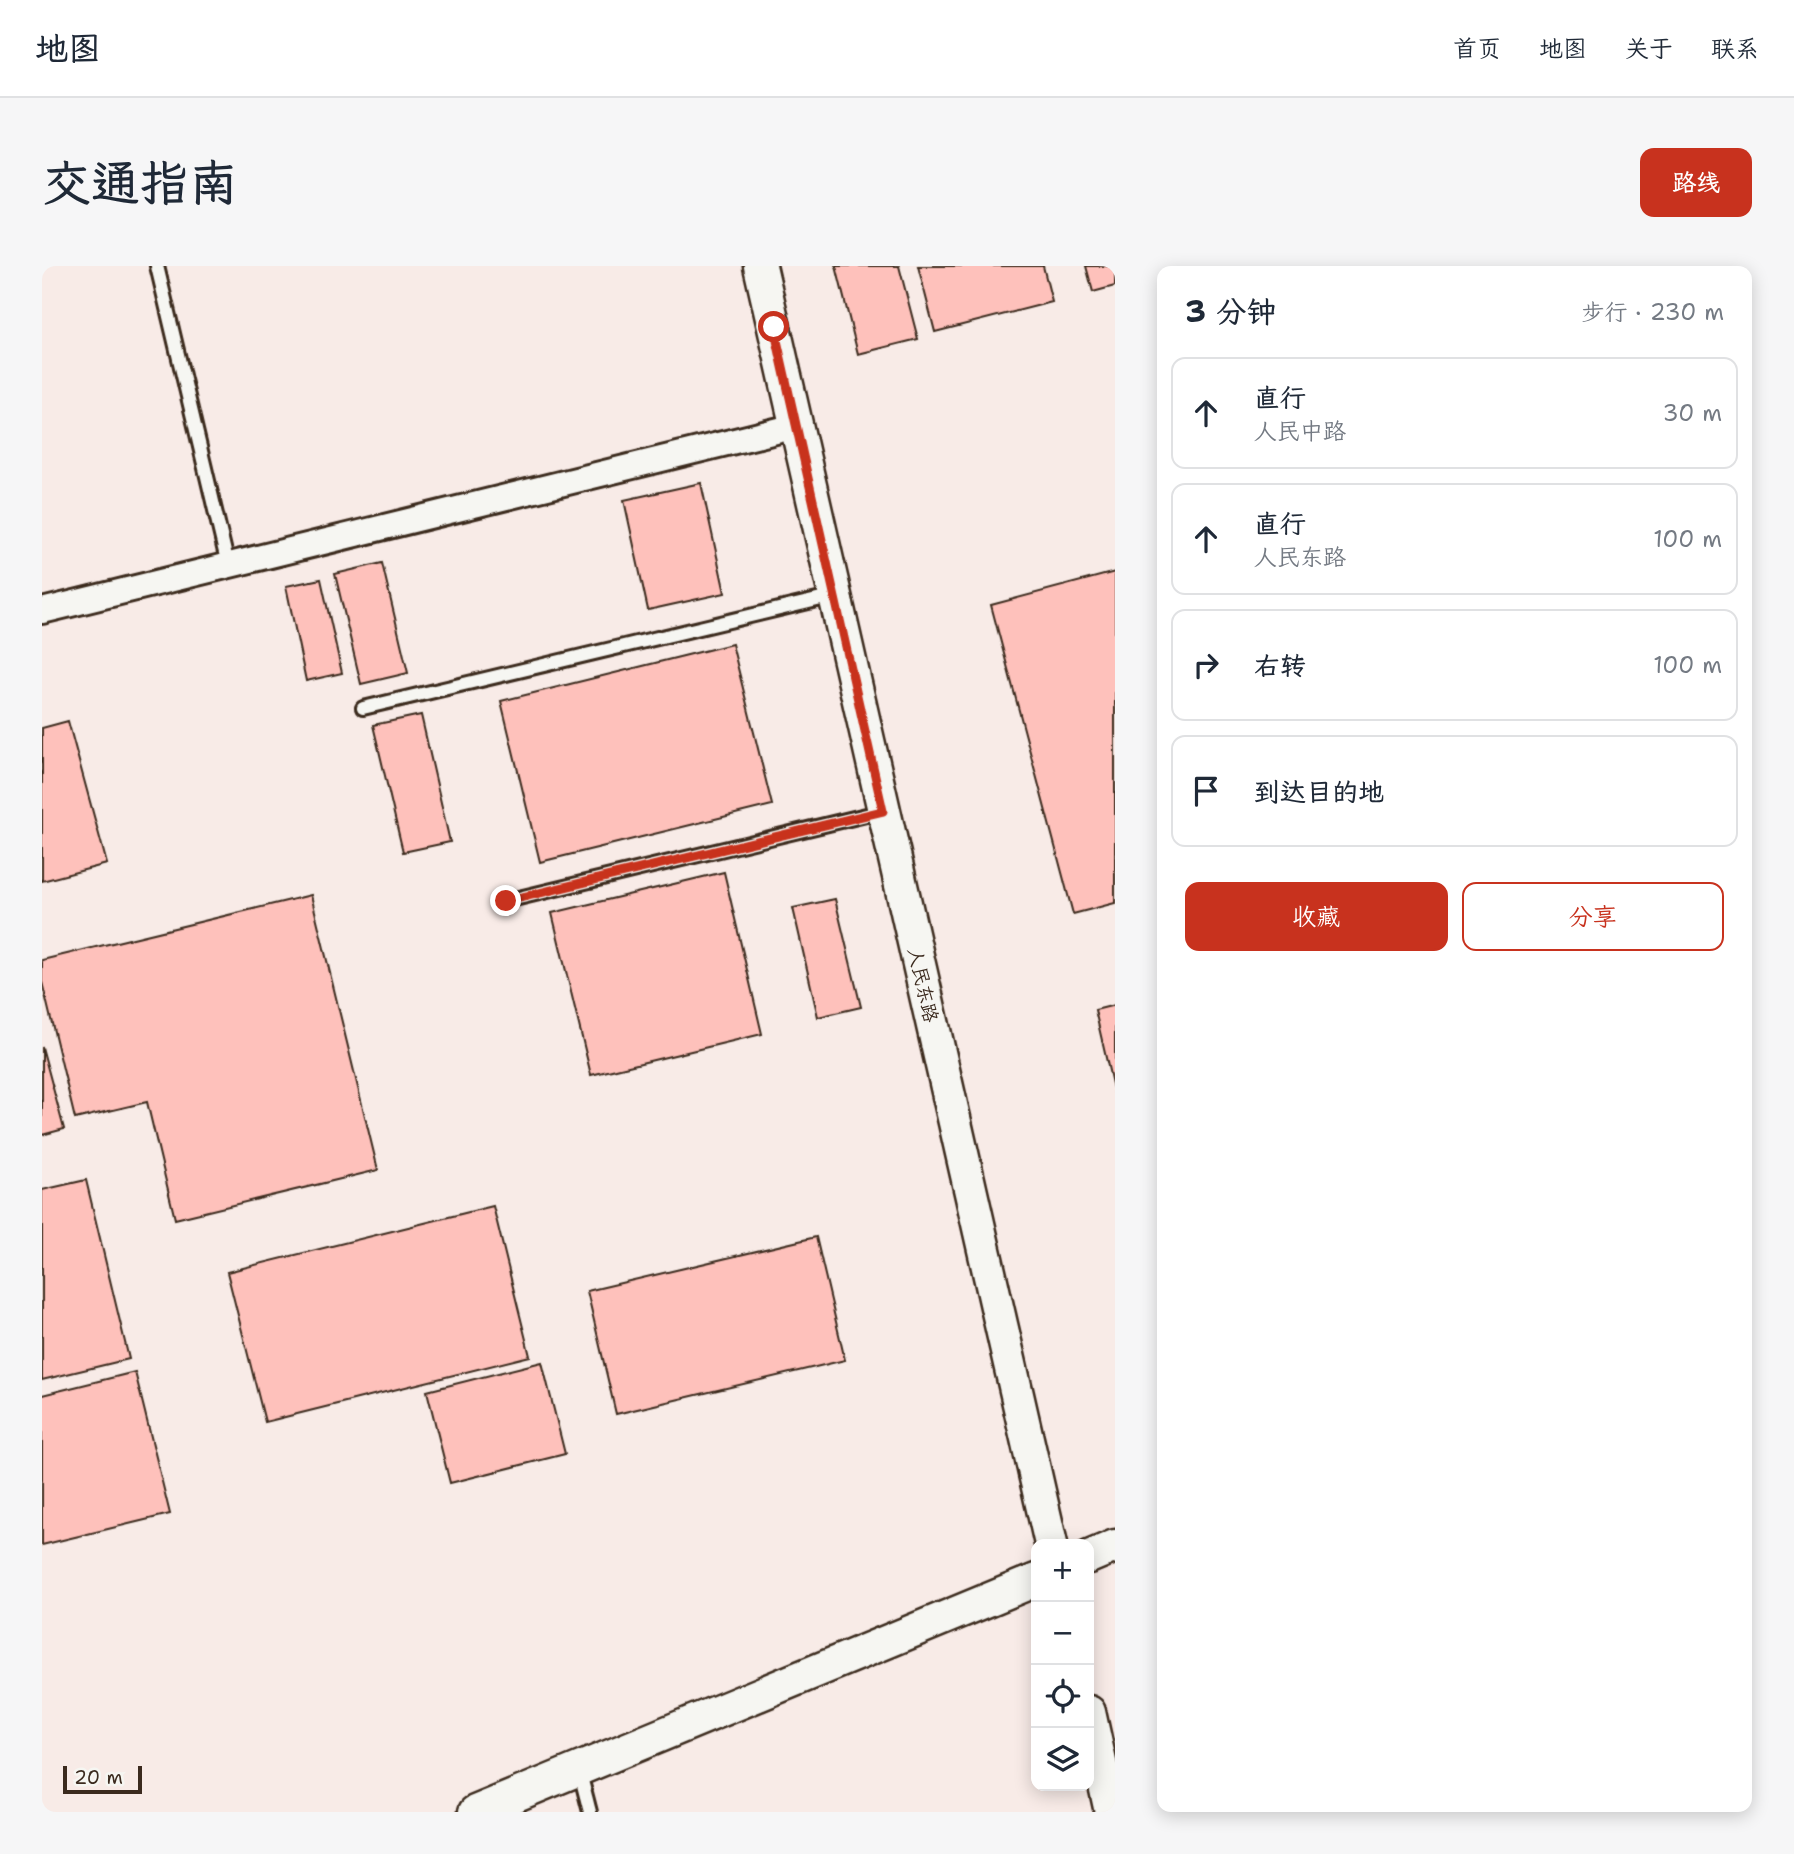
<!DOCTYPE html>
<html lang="zh">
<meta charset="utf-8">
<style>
body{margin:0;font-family:"Shantell Sans","LXGW WenKai TC",sans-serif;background:#f6f6f7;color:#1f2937}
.controls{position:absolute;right:21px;bottom:21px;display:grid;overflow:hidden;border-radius:14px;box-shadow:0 4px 18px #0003}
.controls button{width:63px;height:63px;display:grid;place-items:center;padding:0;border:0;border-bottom:2px solid #e0e1e3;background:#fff;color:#1f2937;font:35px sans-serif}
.scale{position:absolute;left:21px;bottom:18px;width:79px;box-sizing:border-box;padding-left:7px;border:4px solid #3b2a1e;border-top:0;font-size:19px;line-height:24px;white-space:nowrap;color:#3b2a1e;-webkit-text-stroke:5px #f6f6f2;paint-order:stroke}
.stop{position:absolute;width:21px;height:21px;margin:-16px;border:5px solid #c8321e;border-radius:50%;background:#fff}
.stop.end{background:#c8321e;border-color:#fff;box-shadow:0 2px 7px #0008}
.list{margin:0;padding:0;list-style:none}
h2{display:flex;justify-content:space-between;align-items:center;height:91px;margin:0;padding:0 28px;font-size:30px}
h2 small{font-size:23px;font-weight:400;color:#747a83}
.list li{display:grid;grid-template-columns:46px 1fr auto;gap:21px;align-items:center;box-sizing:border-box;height:112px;margin:0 14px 14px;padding:0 14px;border:2px solid #e0e1e3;border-radius:14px}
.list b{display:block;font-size:26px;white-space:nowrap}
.list p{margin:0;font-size:23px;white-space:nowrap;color:#747a83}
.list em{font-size:23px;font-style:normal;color:#747a83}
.actions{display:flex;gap:14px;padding:21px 28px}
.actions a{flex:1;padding:16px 0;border:2px solid #c8321e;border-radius:14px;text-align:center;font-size:24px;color:#c8321e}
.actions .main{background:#c8321e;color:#fff}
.icon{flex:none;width:38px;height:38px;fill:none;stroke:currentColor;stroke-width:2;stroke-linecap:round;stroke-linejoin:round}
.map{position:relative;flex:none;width:1073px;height:1546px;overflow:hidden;border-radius:14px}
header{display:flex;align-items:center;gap:42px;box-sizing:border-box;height:98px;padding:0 35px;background:#fff;border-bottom:2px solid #e0e1e3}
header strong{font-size:33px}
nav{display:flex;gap:38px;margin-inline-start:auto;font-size:24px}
.intro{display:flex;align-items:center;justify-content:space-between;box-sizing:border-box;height:168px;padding:0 42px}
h1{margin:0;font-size:49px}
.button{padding:18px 32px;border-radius:14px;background:#c8321e;color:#fff;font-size:24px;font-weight:700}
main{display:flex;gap:42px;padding:0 42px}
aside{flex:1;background:#fff;border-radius:14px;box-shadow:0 4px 18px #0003}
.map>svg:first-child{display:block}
</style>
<header>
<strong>地图</strong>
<nav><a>首页</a><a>地图</a><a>关于</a><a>联系</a></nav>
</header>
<div class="intro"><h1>交通指南</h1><a class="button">路线</a></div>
<main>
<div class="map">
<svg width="1073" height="1546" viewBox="0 0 1073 1546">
<rect width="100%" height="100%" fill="#f8ebe7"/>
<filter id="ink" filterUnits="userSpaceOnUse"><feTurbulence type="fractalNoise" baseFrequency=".0143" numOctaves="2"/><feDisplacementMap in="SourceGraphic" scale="14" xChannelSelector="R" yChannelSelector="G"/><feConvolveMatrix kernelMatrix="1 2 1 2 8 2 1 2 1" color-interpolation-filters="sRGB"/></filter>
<g filter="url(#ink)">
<g fill="#fec1bb" stroke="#3b2a1e" stroke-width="2">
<path d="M 794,0 L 857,0 L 876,73 L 816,88 Z"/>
<path d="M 876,0 L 1001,0 L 1010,36 L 893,66 Z"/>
<path d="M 1044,0 L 1073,0 L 1073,20 L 1051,26 Z"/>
<path d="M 659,217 L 683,327 L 606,344 L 582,234 Z"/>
<path d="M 340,297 L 366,407 L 319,418 L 293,308 Z"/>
<path d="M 1073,306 L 1073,637 L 1031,648 L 949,339 Z"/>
<path d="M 279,313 L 300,407 L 264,415 L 244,320 Z"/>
<path d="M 690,378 L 730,539 L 498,596 L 459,435 Z"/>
<path d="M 379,449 L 408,576 L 361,586 L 331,459 Z"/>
<path d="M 26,455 L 65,598 L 0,615 L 0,462 Z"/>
<path d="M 682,606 L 720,768 L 549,809 L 510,647 Z"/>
<path d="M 269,629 L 336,904 L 133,953 L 105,836 L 33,853 L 0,716 L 0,694 Z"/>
<path d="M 793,633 L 819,741 L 776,751 L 751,642 Z"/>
<path d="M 1073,739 L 1073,831 L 1053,744 Z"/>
<path d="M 0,781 L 22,863 L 0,869 Z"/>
<path d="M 44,914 L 87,1093 L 0,1114 L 0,924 Z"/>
<path d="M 451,940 L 488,1090 L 223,1156 L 185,1006 Z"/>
<path d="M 774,971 L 803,1094 L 574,1148 L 545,1025 Z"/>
<path d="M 500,1096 L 523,1188 L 408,1217 L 385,1125 Z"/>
<path d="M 93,1106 L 128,1248 L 0,1279 L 0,1129 Z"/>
</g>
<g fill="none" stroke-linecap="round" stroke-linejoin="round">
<g stroke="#3b2a1e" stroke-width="18">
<g id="service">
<path d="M 115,0 L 186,299"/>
<path d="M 321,442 L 792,330"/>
<path d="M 464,635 L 841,545"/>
<path d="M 537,1503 L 548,1546"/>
</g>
</g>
<g stroke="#3b2a1e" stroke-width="30">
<path id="minor" d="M 0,345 L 754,160"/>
</g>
<g stroke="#3b2a1e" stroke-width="37">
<g id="tertiary">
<path d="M 718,0 L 1009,1278"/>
<path d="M 1047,1291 L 1073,1280"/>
<path d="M 1047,1446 L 1069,1546"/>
<path d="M 433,1546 L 994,1314"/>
</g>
</g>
<use href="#service" stroke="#f6f6f2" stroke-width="12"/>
<use href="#minor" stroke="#f6f6f2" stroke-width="24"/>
<use href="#tertiary" stroke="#f6f6f2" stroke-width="32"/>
</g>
</g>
<g fill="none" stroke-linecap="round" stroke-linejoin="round" filter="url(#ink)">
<path stroke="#c8321e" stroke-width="9" d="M 464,635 L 841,545 L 732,61"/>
</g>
<g text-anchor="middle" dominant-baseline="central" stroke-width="7" stroke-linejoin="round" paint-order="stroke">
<g font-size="19" fill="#3b2a1e" stroke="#f6f6f2">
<text transform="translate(881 719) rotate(77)">人民东路</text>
</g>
</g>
</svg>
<div class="controls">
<button>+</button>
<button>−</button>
<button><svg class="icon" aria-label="locate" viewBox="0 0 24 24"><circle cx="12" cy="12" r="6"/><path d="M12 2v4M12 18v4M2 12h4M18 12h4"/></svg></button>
<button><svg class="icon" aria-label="layers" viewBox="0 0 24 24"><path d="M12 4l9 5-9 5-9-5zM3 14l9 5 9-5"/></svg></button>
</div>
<div class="scale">20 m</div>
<div class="stop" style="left:732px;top:61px"></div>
<div class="stop end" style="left:464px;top:635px"></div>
</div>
<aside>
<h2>3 分钟<small>步行 · 230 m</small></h2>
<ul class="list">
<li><svg class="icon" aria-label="ahead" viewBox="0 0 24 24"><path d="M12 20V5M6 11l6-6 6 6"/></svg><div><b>直行</b><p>人民中路</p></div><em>30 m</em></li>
<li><svg class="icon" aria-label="ahead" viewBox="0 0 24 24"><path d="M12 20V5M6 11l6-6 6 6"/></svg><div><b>直行</b><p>人民东路</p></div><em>100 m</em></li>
<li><svg class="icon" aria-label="right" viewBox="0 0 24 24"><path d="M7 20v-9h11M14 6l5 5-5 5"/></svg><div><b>右转</b></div><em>100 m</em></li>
<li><svg class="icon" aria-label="arrive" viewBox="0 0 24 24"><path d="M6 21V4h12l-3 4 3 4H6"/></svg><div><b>到达目的地</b></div></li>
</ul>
<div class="actions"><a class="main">收藏</a><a>分享</a></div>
</aside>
</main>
